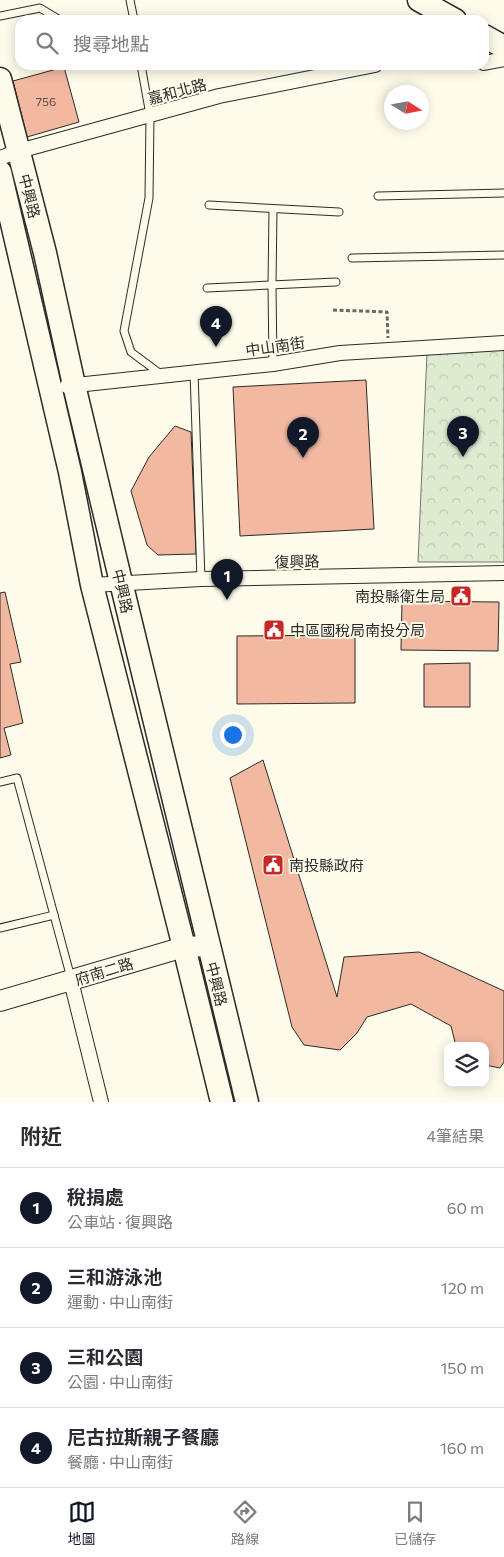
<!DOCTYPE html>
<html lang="zh-TW">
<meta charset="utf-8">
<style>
body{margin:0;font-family:Commissioner,"Noto Sans TC",sans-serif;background:#f2f2f3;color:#2b2b33}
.controls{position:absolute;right:15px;bottom:15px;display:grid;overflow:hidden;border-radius:10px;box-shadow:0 2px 12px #0003}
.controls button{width:45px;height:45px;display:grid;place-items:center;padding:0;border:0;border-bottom:1px solid #e1e1e2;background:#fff;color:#2b2b33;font:25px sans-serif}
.compass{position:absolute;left:384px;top:85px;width:45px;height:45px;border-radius:50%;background:#fff;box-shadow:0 2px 12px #0003;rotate:101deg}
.you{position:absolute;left:232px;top:734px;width:18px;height:18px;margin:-12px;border:4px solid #fff;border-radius:50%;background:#1a73e8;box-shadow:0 0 0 8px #1a73e833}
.badge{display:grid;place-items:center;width:32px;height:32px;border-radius:50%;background:#111827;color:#fff;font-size:16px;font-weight:700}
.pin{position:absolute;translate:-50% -41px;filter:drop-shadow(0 1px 2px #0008)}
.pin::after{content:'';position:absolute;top:26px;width:18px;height:15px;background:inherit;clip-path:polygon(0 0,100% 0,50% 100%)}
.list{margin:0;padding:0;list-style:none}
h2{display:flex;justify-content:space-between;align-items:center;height:65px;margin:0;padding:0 20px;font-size:21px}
h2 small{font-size:16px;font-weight:400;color:#7c7c81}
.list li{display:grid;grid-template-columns:32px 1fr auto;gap:15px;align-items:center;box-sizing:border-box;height:80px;padding:0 20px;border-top:1px solid #e1e1e2}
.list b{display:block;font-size:19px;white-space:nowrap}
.list p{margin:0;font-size:16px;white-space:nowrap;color:#7c7c81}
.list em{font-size:16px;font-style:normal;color:#7c7c81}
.icon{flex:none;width:28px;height:28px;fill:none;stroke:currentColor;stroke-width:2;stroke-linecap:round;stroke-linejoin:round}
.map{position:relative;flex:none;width:504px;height:1102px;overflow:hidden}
.search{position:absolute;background:#fff;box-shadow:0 2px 12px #0003;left:15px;right:15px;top:15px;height:55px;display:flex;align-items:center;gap:12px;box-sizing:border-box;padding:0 18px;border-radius:15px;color:#7c7c81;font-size:19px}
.sheet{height:385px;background:#fff}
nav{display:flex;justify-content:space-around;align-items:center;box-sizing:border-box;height:70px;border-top:1px solid #e1e1e2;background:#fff;font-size:14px;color:#7c7c81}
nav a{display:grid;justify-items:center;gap:2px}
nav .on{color:#111827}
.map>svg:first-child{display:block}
</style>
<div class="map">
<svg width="504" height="1102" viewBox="0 0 504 1102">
<defs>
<pattern id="park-crowns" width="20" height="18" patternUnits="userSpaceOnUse" patternTransform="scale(1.25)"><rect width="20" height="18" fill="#deebd1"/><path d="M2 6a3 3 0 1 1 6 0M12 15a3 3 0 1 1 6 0" fill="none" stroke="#bfcab4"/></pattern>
</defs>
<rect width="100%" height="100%" fill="#fdfbea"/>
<path fill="url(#park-crowns)" stroke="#74746e" d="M 504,349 L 504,562 L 418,562 L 427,352 Z"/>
<g fill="#f2b8a0" stroke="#2b2b2b">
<path d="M 64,67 L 79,122 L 27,137 L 13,81 Z"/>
<path d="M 366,380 L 374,529 L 240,536 L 233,387 Z"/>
<path d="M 175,426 L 191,432 L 196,554 L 158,555 L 147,545 L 131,491 L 149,457 Z"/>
<path d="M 5,592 L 21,662 L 10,664 L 23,723 L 4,728 L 11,755 L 0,758 L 0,593 Z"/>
<path d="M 402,601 L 499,602 L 498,651 L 401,650 Z"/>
<path d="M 355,635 L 355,703 L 237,704 L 237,636 Z"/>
<path d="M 470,663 L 470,707 L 424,707 L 424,664 Z"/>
<path d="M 263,760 L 337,997 L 344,957 L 419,952 L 504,991 L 504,1062 L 500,1068 L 485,1065 L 485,1046 L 456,1046 L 451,1026 L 411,1004 L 367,1017 L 357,1033 L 340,1050 L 304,1045 L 292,1027 L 230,778 Z"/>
</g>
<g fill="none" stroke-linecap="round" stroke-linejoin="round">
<g stroke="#2b2b2b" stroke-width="9">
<g id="lane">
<path d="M 130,0 L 134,20"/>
<path d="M 0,16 L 40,8 L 60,20"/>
<path d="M 141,65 L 150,115 L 149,198 L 124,331 L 131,352 L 162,375"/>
<path d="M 378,196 L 504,193"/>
<path d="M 209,205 L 339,212"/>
<path d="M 273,209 L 272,286 L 273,364"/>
<path d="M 352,258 L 504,255"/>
<path d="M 207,288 L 336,282"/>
<path d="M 194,372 L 201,579"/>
<path d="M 0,782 L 17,778 L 71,978"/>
<path d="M 0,928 L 54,915"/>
</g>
</g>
<g stroke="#2b2b2b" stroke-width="16">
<g id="street">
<path d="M 484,63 L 504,59"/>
<path d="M 0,158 L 19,151 L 219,96 L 375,65"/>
<path d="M 67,386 L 273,364 L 340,353 L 504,343"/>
<path d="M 92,585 L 201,579 L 504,573"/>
<path d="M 71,981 L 101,1102"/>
</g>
</g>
<g stroke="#2b2b2b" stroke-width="22">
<path id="secondary" d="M 0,1001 L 184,947 L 208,946"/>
</g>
<g stroke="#2b2b2b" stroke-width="25">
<g id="primary">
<path d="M 419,0 L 455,20"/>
<path d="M 484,36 L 504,47"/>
<path d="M 0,79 L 45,253 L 74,385 L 121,582 L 247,1102"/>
<path d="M 0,172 L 70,472 L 92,585 L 184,947 L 222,1102"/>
</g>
</g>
<path stroke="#6a6964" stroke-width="3" stroke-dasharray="4 2.5" stroke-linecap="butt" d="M 333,310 L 387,312 L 388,338"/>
<use href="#lane" stroke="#fdfbea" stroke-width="7"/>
<use href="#street" stroke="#fdfbea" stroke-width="14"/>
<use href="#secondary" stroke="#fdfbea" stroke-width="20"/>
<use href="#primary" stroke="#fdfbea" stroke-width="22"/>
</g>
<defs>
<g id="civic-square" transform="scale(1.125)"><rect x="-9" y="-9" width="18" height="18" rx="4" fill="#c62828" stroke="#fdfbea"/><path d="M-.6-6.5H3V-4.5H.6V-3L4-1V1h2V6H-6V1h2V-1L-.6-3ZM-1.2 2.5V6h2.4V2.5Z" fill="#fff"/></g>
</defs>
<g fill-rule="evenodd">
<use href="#civic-square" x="461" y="596"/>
<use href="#civic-square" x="274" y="630"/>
<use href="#civic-square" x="273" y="865"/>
</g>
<g text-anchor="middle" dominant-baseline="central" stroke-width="4" stroke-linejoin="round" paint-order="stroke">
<g font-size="12" fill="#5d4e48">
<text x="46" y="101">756</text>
</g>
<g font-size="15" fill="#2b2b2b" stroke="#fdfbea">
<text transform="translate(177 91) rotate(-15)">嘉和北路</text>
<text transform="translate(30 196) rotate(76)">中興路</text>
<text transform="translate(275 346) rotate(-8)">中山南街</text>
<text transform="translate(297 561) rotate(-1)">復興路</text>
<text transform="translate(123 591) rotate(77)">中興路</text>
<text transform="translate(104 971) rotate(-17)">府南二路</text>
<text transform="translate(217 984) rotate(76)">中興路</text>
</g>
<g font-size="15" fill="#2b2b2b" stroke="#fdfbea" text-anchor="start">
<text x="445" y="596" text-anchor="end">南投縣衛生局</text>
<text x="290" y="630">中區國稅局南投分局</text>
<text x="289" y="865">南投縣政府</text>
</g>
</g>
</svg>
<div class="controls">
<button><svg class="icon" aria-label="layers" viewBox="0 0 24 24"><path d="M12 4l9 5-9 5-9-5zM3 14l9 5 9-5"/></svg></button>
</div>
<svg class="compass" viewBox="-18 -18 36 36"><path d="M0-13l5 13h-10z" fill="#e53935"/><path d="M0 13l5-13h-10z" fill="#7c7c81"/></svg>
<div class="you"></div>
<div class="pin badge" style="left:227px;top:600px">1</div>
<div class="pin badge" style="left:303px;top:458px">2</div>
<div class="pin badge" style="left:463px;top:457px">3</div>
<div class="pin badge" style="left:216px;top:347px">4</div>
<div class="search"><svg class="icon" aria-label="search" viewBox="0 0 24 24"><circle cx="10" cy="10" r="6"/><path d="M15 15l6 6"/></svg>搜尋地點</div>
</div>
<section class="sheet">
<h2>附近<small>4筆結果</small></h2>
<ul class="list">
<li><span class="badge">1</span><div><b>稅捐處</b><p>公車站 · 復興路</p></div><em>60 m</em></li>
<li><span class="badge">2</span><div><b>三和游泳池</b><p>運動 · 中山南街</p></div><em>120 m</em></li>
<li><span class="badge">3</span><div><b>三和公園</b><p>公園 · 中山南街</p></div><em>150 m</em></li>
<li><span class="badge">4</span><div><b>尼古拉斯親子餐廳</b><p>餐廳 · 中山南街</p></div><em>160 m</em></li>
</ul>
</section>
<nav>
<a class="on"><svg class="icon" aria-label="map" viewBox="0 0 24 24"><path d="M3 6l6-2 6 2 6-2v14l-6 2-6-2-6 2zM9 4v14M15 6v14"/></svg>地圖</a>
<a><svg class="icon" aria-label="directions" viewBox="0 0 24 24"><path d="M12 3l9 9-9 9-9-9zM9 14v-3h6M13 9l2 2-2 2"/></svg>路線</a>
<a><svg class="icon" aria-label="saved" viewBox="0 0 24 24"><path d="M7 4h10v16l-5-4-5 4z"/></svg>已儲存</a>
</nav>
